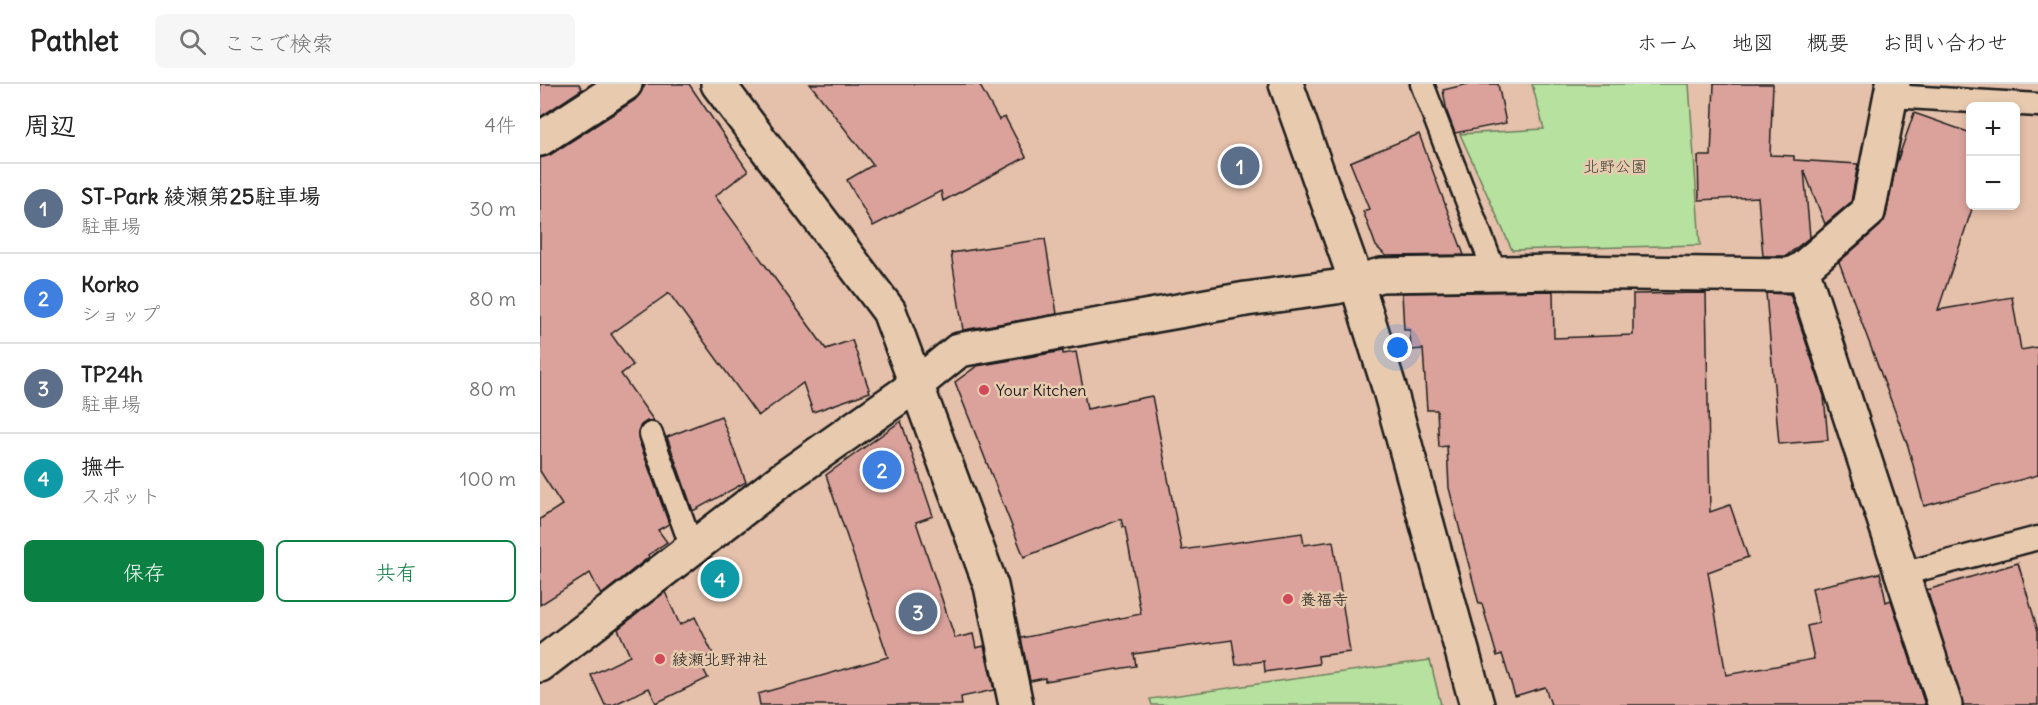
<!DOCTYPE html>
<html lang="ja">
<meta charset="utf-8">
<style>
body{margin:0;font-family:Delius,"Klee One",sans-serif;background:#f6f6f6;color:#222}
.controls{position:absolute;right:18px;top:18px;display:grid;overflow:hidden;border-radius:9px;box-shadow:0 3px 9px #0003}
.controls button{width:54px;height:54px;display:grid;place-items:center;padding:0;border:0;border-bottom:2px solid #e0e0e0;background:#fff;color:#222;font:30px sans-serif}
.you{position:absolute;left:858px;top:264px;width:21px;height:21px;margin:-15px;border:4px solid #fff;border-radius:50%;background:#1a73e8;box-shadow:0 0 0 9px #1a73e833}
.badge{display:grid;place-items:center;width:39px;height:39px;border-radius:50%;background:#0b8043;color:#fff;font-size:20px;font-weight:700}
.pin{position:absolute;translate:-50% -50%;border:3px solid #fff;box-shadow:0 2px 6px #0006}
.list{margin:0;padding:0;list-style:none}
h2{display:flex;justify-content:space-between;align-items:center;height:78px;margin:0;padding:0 24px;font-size:26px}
h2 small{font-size:20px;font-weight:400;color:#767676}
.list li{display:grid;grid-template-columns:39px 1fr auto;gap:18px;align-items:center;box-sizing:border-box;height:90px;padding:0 24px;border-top:2px solid #e0e0e0}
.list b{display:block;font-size:22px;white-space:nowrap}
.list p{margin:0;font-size:20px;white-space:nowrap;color:#767676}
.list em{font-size:20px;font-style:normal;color:#767676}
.actions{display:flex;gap:12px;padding:18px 24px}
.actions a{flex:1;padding:14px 0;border:2px solid #0b8043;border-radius:9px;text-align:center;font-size:21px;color:#0b8043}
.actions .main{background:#0b8043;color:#fff}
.icon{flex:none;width:33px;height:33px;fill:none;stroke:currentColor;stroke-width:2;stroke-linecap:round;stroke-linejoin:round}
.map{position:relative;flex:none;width:1498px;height:621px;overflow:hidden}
header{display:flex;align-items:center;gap:36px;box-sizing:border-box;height:84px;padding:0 30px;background:#fff;border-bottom:2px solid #e0e0e0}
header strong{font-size:28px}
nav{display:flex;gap:33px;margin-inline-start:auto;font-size:21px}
.search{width:420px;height:54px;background:#f6f6f6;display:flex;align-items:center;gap:15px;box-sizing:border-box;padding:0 21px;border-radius:9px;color:#767676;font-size:22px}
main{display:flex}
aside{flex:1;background:#fff}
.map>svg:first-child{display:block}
</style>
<header>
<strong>Pathlet</strong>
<div class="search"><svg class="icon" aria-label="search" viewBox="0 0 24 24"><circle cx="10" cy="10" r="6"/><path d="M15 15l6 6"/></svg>ここで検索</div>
<nav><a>ホーム</a><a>地図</a><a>概要</a><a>お問い合わせ</a></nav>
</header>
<main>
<aside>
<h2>周辺<small>4件</small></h2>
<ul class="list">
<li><span class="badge" style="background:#5c6f8a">1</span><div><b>ST-Park 綾瀬第25駐車場</b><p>駐車場</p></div><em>30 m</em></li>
<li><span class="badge" style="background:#3f7fe0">2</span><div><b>Korko</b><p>ショップ</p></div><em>80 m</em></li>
<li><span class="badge" style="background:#5c6f8a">3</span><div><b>TP24h</b><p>駐車場</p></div><em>80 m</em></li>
<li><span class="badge" style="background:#0f9aa8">4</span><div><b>撫牛</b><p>スポット</p></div><em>100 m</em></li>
</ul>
<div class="actions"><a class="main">保存</a><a>共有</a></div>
</aside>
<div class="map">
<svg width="1498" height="621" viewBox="0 0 1498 621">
<rect width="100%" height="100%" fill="#e5c0aa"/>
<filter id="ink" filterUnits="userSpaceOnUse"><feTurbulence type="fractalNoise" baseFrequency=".0167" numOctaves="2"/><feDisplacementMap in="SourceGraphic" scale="12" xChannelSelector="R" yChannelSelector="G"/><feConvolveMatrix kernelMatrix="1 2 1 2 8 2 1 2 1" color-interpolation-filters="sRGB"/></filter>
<g filter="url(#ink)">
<g fill="#b7e19e" stroke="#6a7e5d" stroke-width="1.5">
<path d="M 992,0 L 1149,0 L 1160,161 L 972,166 L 920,50 L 1004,45 Z"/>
<path d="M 890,576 L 901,621 L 612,621 L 610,615 Z"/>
</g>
<g fill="#dba29c" stroke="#1c1c1c" stroke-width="1.5">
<path d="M 0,0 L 39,0 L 42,5 L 0,33 Z"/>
<path d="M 106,0 L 149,0 L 208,87 L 175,112 L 286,265 L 312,256 L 330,308 L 273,328 L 263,299 L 218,332 L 129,209 L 71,250 L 93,281 L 81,290 L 114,337 L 107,337 L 101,341 L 98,347 L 98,354 L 129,440 L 118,446 L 127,458 L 108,471 L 109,473 L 61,511 L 50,489 L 0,521 L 0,435 L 22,421 L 0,387 L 0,74 L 10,71 L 95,16 Z"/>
<path d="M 270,0 L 439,0 L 459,36 L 465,33 L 486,73 L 403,117 L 401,107 L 333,142 L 307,96 L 333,81 Z"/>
<path d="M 928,0 L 958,0 L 966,39 L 915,49 L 907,28 L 903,6 Z"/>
<path d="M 1174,0 L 1233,0 L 1230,71 L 1254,72 L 1254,76 L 1318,80 L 1311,118 L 1285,140 L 1264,86 L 1270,153 L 1246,172 L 1223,172 L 1218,113 L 1159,116 L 1158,72 L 1171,72 Z"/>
<path d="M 1374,29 L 1431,49 L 1431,122 L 1433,122 L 1398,226 L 1472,213 L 1481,266 L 1498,263 L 1498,391 L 1384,422 L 1368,362 L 1299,178 L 1340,142 L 1346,132 L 1356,81 Z"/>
<path d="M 879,50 L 924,171 L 846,172 L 836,162 L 823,127 L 829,125 L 810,78 Z"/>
<path d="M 505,155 L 517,230 L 423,246 L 411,169 Z"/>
<path d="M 1013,207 L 1014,254 L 1093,251 L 1093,210 L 1166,209 L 1170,428 L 1190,421 L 1208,473 L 1168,488 L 1186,591 L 1274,575 L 1267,542 L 1279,539 L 1272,504 L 1340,489 L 1346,518 L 1351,516 L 1385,621 L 1011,621 L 1005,603 L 975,612 L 962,570 L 957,572 L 942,520 L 939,520 L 909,404 L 907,362 L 899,363 L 897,326 L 887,326 L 883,265 L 871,266 L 870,246 L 864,246 L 862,209 Z"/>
<path d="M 1226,209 L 1250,210 L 1284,312 L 1288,356 L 1239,360 Z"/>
<path d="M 523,267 L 523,270 L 536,268 L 547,325 L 612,312 L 642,466 L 762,449 L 764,461 L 793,457 L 810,568 L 778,572 L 779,580 L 725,588 L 724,577 L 696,581 L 692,556 L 594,570 L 596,582 L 505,597 L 505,594 L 490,597 L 481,554 L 601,530 L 585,443 L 583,443 L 581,435 L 484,473 L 415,298 L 437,282 Z"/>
<path d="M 181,332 L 206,398 L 153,427 L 127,353 Z"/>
<path d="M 361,337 L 393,432 L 376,438 L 415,554 L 433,550 L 436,564 L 444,562 L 454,606 L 421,613 L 422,621 L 220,621 L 218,610 L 348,573 L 286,391 Z"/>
<path d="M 1478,479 L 1498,547 L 1498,621 L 1423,621 L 1387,506 Z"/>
<path d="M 125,508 L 140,541 L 155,533 L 173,570 L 159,577 L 168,594 L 116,619 L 109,604 L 73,621 L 65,621 L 51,591 L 90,572 L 78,545 Z"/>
</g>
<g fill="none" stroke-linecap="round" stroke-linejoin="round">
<g stroke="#1c1c1c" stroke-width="27">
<g id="lane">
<path d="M 882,0 L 955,189"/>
<path d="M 1351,12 L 1498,21"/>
<path d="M 111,350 L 152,464"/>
<path d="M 1362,490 L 1498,454"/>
</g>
</g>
<g stroke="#1c1c1c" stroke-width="38">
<g id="street">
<path d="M 746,0 L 816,197 L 849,303 L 937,621"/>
<path d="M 0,55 L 85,0"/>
<path d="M 1262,185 L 1405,621"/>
<path d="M 0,581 L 241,396 L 376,301 L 419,266 L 706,215 L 796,203 L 841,191 L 1015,188 L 1250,191 L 1262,185 L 1328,128 L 1353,0"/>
</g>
</g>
<g stroke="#1c1c1c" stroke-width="38">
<path id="primary" d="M 178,0 L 349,227 L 451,502 L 476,621"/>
</g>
<use href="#lane" stroke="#e8cbaf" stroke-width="22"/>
<use href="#street" stroke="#e8cbaf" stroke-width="33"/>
<use href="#primary" stroke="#e8cbaf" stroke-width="33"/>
</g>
</g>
<g fill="#d1495b" stroke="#e8cbaf" stroke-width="2">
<circle cx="444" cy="306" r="6"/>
<circle cx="748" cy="515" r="6"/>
<circle cx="120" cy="575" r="6"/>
</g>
<g text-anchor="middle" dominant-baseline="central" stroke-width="5" stroke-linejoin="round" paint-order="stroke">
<g font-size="16" fill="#3b4336" stroke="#e8cbaf">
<text x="1075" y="82">北野公園</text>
</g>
<g font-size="16" fill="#1c1c1c" stroke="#e8cbaf" text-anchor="start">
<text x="456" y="306">Your Kitchen</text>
<text x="760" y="515">養福寺</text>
<text x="132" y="575">綾瀬北野神社</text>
</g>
</g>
</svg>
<div class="controls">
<button>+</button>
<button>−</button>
</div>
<div class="you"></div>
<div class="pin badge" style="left:700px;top:82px;background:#5c6f8a">1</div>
<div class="pin badge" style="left:342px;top:386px;background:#3f7fe0">2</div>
<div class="pin badge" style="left:378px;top:528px;background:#5c6f8a">3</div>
<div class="pin badge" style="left:180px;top:495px;background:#0f9aa8">4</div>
</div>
</main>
